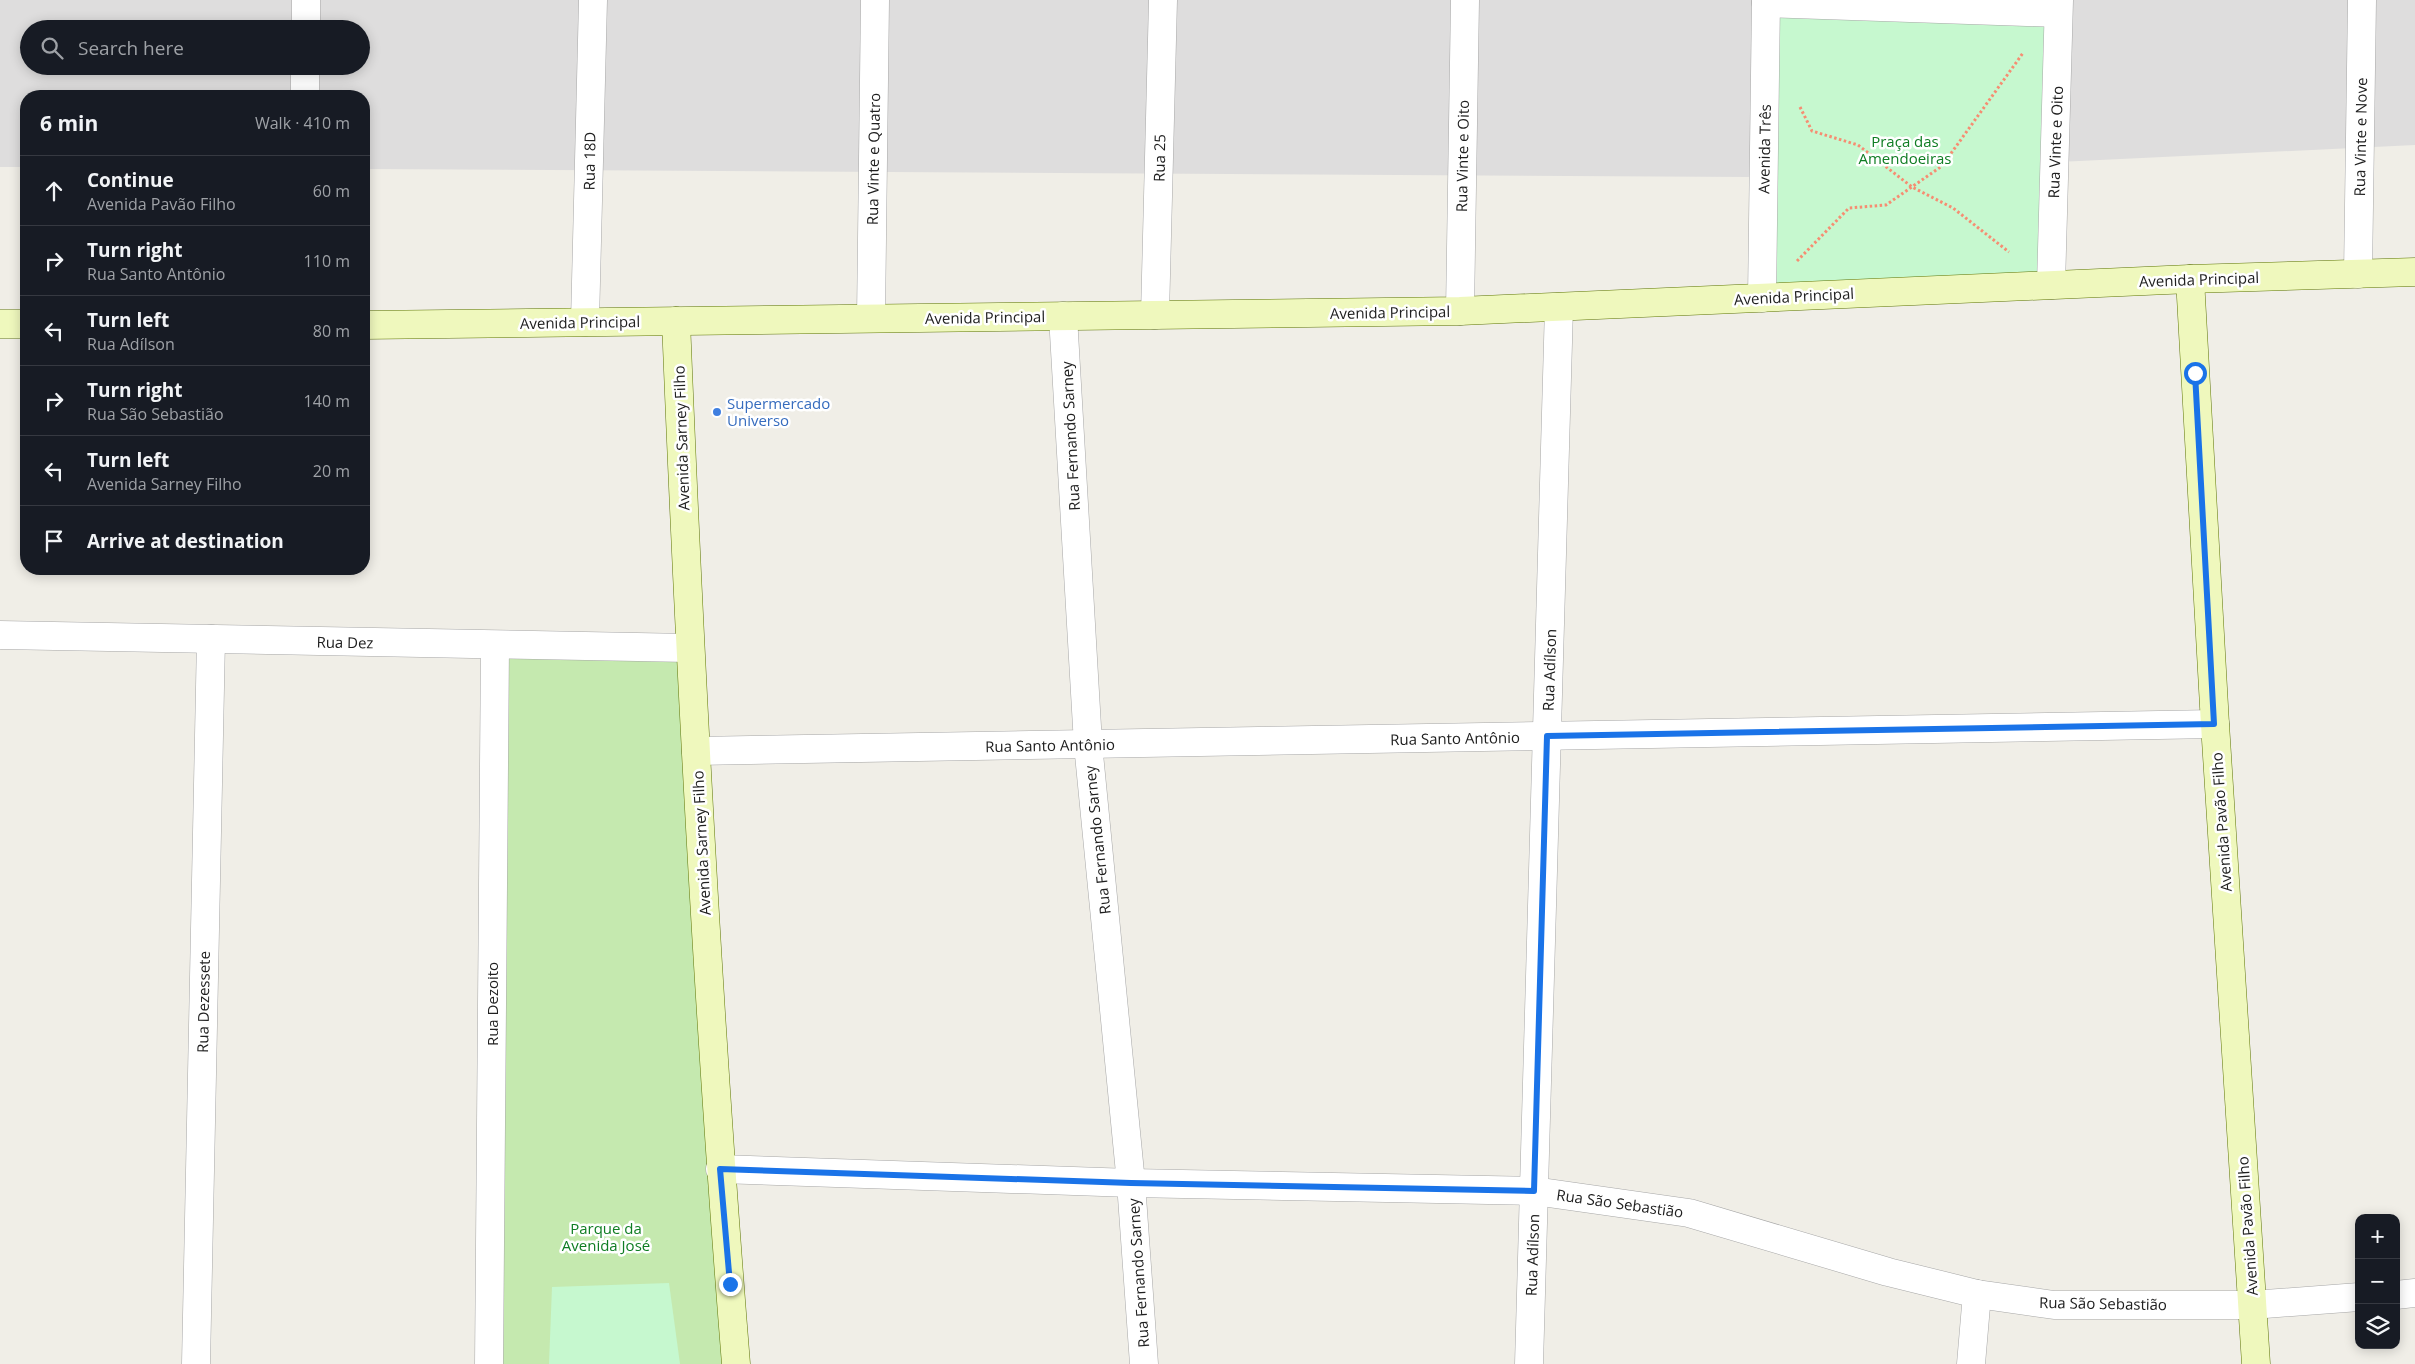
<!DOCTYPE html>
<meta charset="utf-8">
<style>
body{margin:0;font-family:"Open Sans",sans-serif;background:#20242c;color:#f1f3f6}
.controls{position:absolute;right:15px;bottom:15px;display:grid;overflow:hidden;border-radius:10px;box-shadow:0 2px 12px #0003}
.controls button{width:45px;height:45px;display:grid;place-items:center;padding:0;border:0;border-bottom:1px solid #363941;background:#171b24;color:#f1f3f6;font:25px sans-serif}
.stop{position:absolute;width:15px;height:15px;margin:-11px;border:4px solid #1a73e8;border-radius:50%;background:#fff}
.stop.end{background:#1a73e8;border-color:#fff;box-shadow:0 1px 5px #0008}
.list{margin:0;padding:0;list-style:none}
h2{display:flex;justify-content:space-between;align-items:center;height:65px;margin:0;padding:0 20px;font-size:21px}
h2 small{font-size:16px;font-weight:400;color:#9ea1a6}
.list li{display:grid;grid-template-columns:32px 1fr auto;gap:15px;align-items:center;box-sizing:border-box;height:70px;padding:0 20px;border-top:1px solid #363941}
.list b{display:block;font-size:19px;white-space:nowrap}
.list p{margin:0;font-size:16px;white-space:nowrap;color:#9ea1a6}
.list em{font-size:16px;font-style:normal;color:#9ea1a6}
.icon{flex:none;width:28px;height:28px;fill:none;stroke:currentColor;stroke-width:2;stroke-linecap:round;stroke-linejoin:round}
.map{position:relative;flex:none;width:2415px;height:1364px;overflow:hidden}
.search{position:absolute;background:#171b24;box-shadow:0 2px 12px #0003;left:20px;top:20px;width:350px;height:55px;display:flex;align-items:center;gap:12px;box-sizing:border-box;padding:0 18px;border-radius:28px;color:#9ea1a6;font-size:19px}
.panel{position:absolute;background:#171b24;box-shadow:0 2px 12px #0003;left:20px;top:90px;width:350px;height:485px;border-radius:20px}
.map>svg:first-child{display:block}
</style>
<div class="map">
<svg width="2415" height="1364" viewBox="0 0 2415 1364">
<rect width="100%" height="100%" fill="#f0eee7"/>
<path fill="#dedddd" fill-rule="evenodd" d="M 0,0 L 2415,0 L 2415,145 L 1747,177 L 364,169 L 364,96 L 26,96 L 26,167 L 0,167 ZM 29,29 L 361,29 L 361,66 L 29,66 Z"/>
<path fill="#c5e9af" d="M 487,648 L 687,651 L 741,1364 L 480,1364 Z"/>
<g fill="#c6f8cf">
<path d="M 1770,8 L 2052,17 L 2049,282 L 1765,294 Z"/>
<path d="M 669,1283 L 680,1364 L 549,1364 L 552,1287 Z"/>
</g>
<g fill="none" stroke-linecap="round" stroke-linejoin="round">
<g stroke="#a7a7a7" stroke-width="29">
<g id="street">
<path d="M 1766,3 L 2058,13"/>
<path d="M 306,29 L 306,0"/>
<path d="M 305,96 L 305,66"/>
<path d="M 2358,274 L 2362,0"/>
<path d="M 2051,285 L 2059,0"/>
<path d="M 1762,298 L 1766,0"/>
<path d="M 1460,311 L 1465,0"/>
<path d="M 1155,315 L 1163,0"/>
<path d="M 1063,316 L 1088,744 L 1131,1183 L 1144,1364"/>
<path d="M 871,318 L 875,0"/>
<path d="M 585,322 L 593,0"/>
<path d="M 0,635 L 689,648"/>
<path d="M 696,751 L 2215,724"/>
<path d="M 720,1169 L 1131,1183 L 1534,1191 L 1689,1213 L 1888,1272 L 1977,1294 L 2054,1305 L 2252,1305 L 2359,1297"/>
<path d="M 2396,1295 L 2415,1293"/>
<path d="M 196,1364 L 211,639"/>
<path d="M 489,1364 L 495,645"/>
<path d="M 1529,1364 L 1559,307"/>
<path d="M 1971,1364 L 1977,1294"/>
</g>
</g>
<g stroke="#5f7608" stroke-width="29">
<g id="secondary">
<path d="M 2190,279 L 2215,724 L 2256,1364"/>
<path d="M 676,321 C 690,669 708,1017 736,1364"/>
<path d="M 0,324 L 26,324"/>
<path d="M 364,325 L 1460,311 L 2190,279 L 2415,272"/>
</g>
</g>
<g stroke="#f68d72" stroke-width="3" stroke-dasharray="2.5 2.5" stroke-linecap="butt">
<path d="M 1800,107 L 1812,131 L 1858,145 L 1912,187 L 1953,208 L 2009,252"/>
<path d="M 1797,261 L 1849,208 L 1886,205 L 1942,166 L 2023,53"/>
</g>
<use href="#street" stroke="#fff" stroke-width="28"/>
<use href="#secondary" stroke="#eff8bd" stroke-width="28"/>
</g>
<g fill="none" stroke-linecap="round" stroke-linejoin="round">
<path stroke="#1a73e8" stroke-width="6" d="M 730,1284 L 720,1169 L 1131,1183 L 1534,1191 L 1547,736 L 2214,724 L 2195,373"/>
</g>
<circle fill="#3f7fe0" stroke="#fff" stroke-width="2" cx="717" cy="412" r="5"/>
<g text-anchor="middle" dominant-baseline="central" stroke-width="5" stroke-linejoin="round" paint-order="stroke">
<g font-size="15" fill="#202020" stroke="#fff">
<text transform="translate(2360 137) rotate(-89)">Rua Vinte e Nove</text>
<text transform="translate(2055 142) rotate(-88)">Rua Vinte e Oito</text>
<text transform="translate(1764 149) rotate(-89)">Avenida Três</text>
<text transform="translate(1462 156) rotate(-89)">Rua Vinte e Oito</text>
<text transform="translate(1159 158) rotate(-89)">Rua 25</text>
<text transform="translate(873 159) rotate(-89)">Rua Vinte e Quatro</text>
<text transform="translate(589 161) rotate(-89)">Rua 18D</text>
<text transform="translate(2199 279) rotate(-2)">Avenida Principal</text>
<text transform="translate(1794 296) rotate(-3)">Avenida Principal</text>
<text transform="translate(1390 312) rotate(-1)">Avenida Principal</text>
<text transform="translate(985 317) rotate(-1)">Avenida Principal</text>
<text transform="translate(580 322) rotate(-1)">Avenida Principal</text>
<text transform="translate(1070 436) rotate(-93)">Rua Fernando Sarney</text>
<text transform="translate(681 438) rotate(-92)">Avenida Sarney Filho</text>
<text transform="translate(345 642) rotate(1)">Rua Dez</text>
<text transform="translate(1549 670) rotate(-88)">Rua Adílson</text>
<text transform="translate(1455 738) rotate(-1)">Rua Santo Antônio</text>
<text transform="translate(1050 745) rotate(-1)">Rua Santo Antônio</text>
<text transform="translate(2221 822) rotate(-94)">Avenida Pavão Filho</text>
<text transform="translate(1097 840) rotate(-96)">Rua Fernando Sarney</text>
<text transform="translate(701 843) rotate(-93)">Avenida Sarney Filho</text>
<text transform="translate(203 1002) rotate(-89)">Rua Dezessete</text>
<text transform="translate(492 1004) rotate(-90)">Rua Dezoito</text>
<text transform="translate(1620 1203) rotate(8)">Rua São Sebastião</text>
<text transform="translate(2247 1226) rotate(-94)">Avenida Pavão Filho</text>
<text transform="translate(1532 1255) rotate(-88)">Rua Adílson</text>
<text transform="translate(1138 1273) rotate(-94)">Rua Fernando Sarney</text>
<text transform="translate(2103 1303) rotate(1)">Rua São Sebastião</text>
</g>
<g font-size="15" fill="#0f7d23" stroke="#fff">
<text x="1905" y="141">Praça das<tspan x="1905" dy="17">Amendoeiras</tspan></text>
<text x="606" y="1228">Parque da<tspan x="606" dy="17">Avenida José</tspan></text>
</g>
<g font-size="15" fill="#366cbe" stroke="#fff" text-anchor="start">
<text x="727" y="403">Supermercado<tspan x="727" dy="17">Universo</tspan></text>
</g>
</g>
</svg>
<div class="controls">
<button>+</button>
<button>−</button>
<button><svg class="icon" aria-label="layers" viewBox="0 0 24 24"><path d="M12 4l9 5-9 5-9-5zM3 14l9 5 9-5"/></svg></button>
</div>
<div class="stop" style="left:2195px;top:373px"></div>
<div class="stop end" style="left:730px;top:1284px"></div>
<div class="search"><svg class="icon" aria-label="search" viewBox="0 0 24 24"><circle cx="10" cy="10" r="6"/><path d="M15 15l6 6"/></svg>Search here</div>
<section class="panel">
<h2>6 min<small>Walk · 410 m</small></h2>
<ul class="list">
<li><svg class="icon" aria-label="ahead" viewBox="0 0 24 24"><path d="M12 20V5M6 11l6-6 6 6"/></svg><div><b>Continue</b><p>Avenida Pavão Filho</p></div><em>60 m</em></li>
<li><svg class="icon" aria-label="right" viewBox="0 0 24 24"><path d="M7 20v-9h11M14 6l5 5-5 5"/></svg><div><b>Turn right</b><p>Rua Santo Antônio</p></div><em>110 m</em></li>
<li><svg class="icon" aria-label="left" viewBox="0 0 24 24"><path d="M17 20v-9H6M10 6l-5 5 5 5"/></svg><div><b>Turn left</b><p>Rua Adílson</p></div><em>80 m</em></li>
<li><svg class="icon" aria-label="right" viewBox="0 0 24 24"><path d="M7 20v-9h11M14 6l5 5-5 5"/></svg><div><b>Turn right</b><p>Rua São Sebastião</p></div><em>140 m</em></li>
<li><svg class="icon" aria-label="left" viewBox="0 0 24 24"><path d="M17 20v-9H6M10 6l-5 5 5 5"/></svg><div><b>Turn left</b><p>Avenida Sarney Filho</p></div><em>20 m</em></li>
<li><svg class="icon" aria-label="arrive" viewBox="0 0 24 24"><path d="M6 21V4h12l-3 4 3 4H6"/></svg><div><b>Arrive at destination</b></div></li>
</ul>
</section>
</div>
